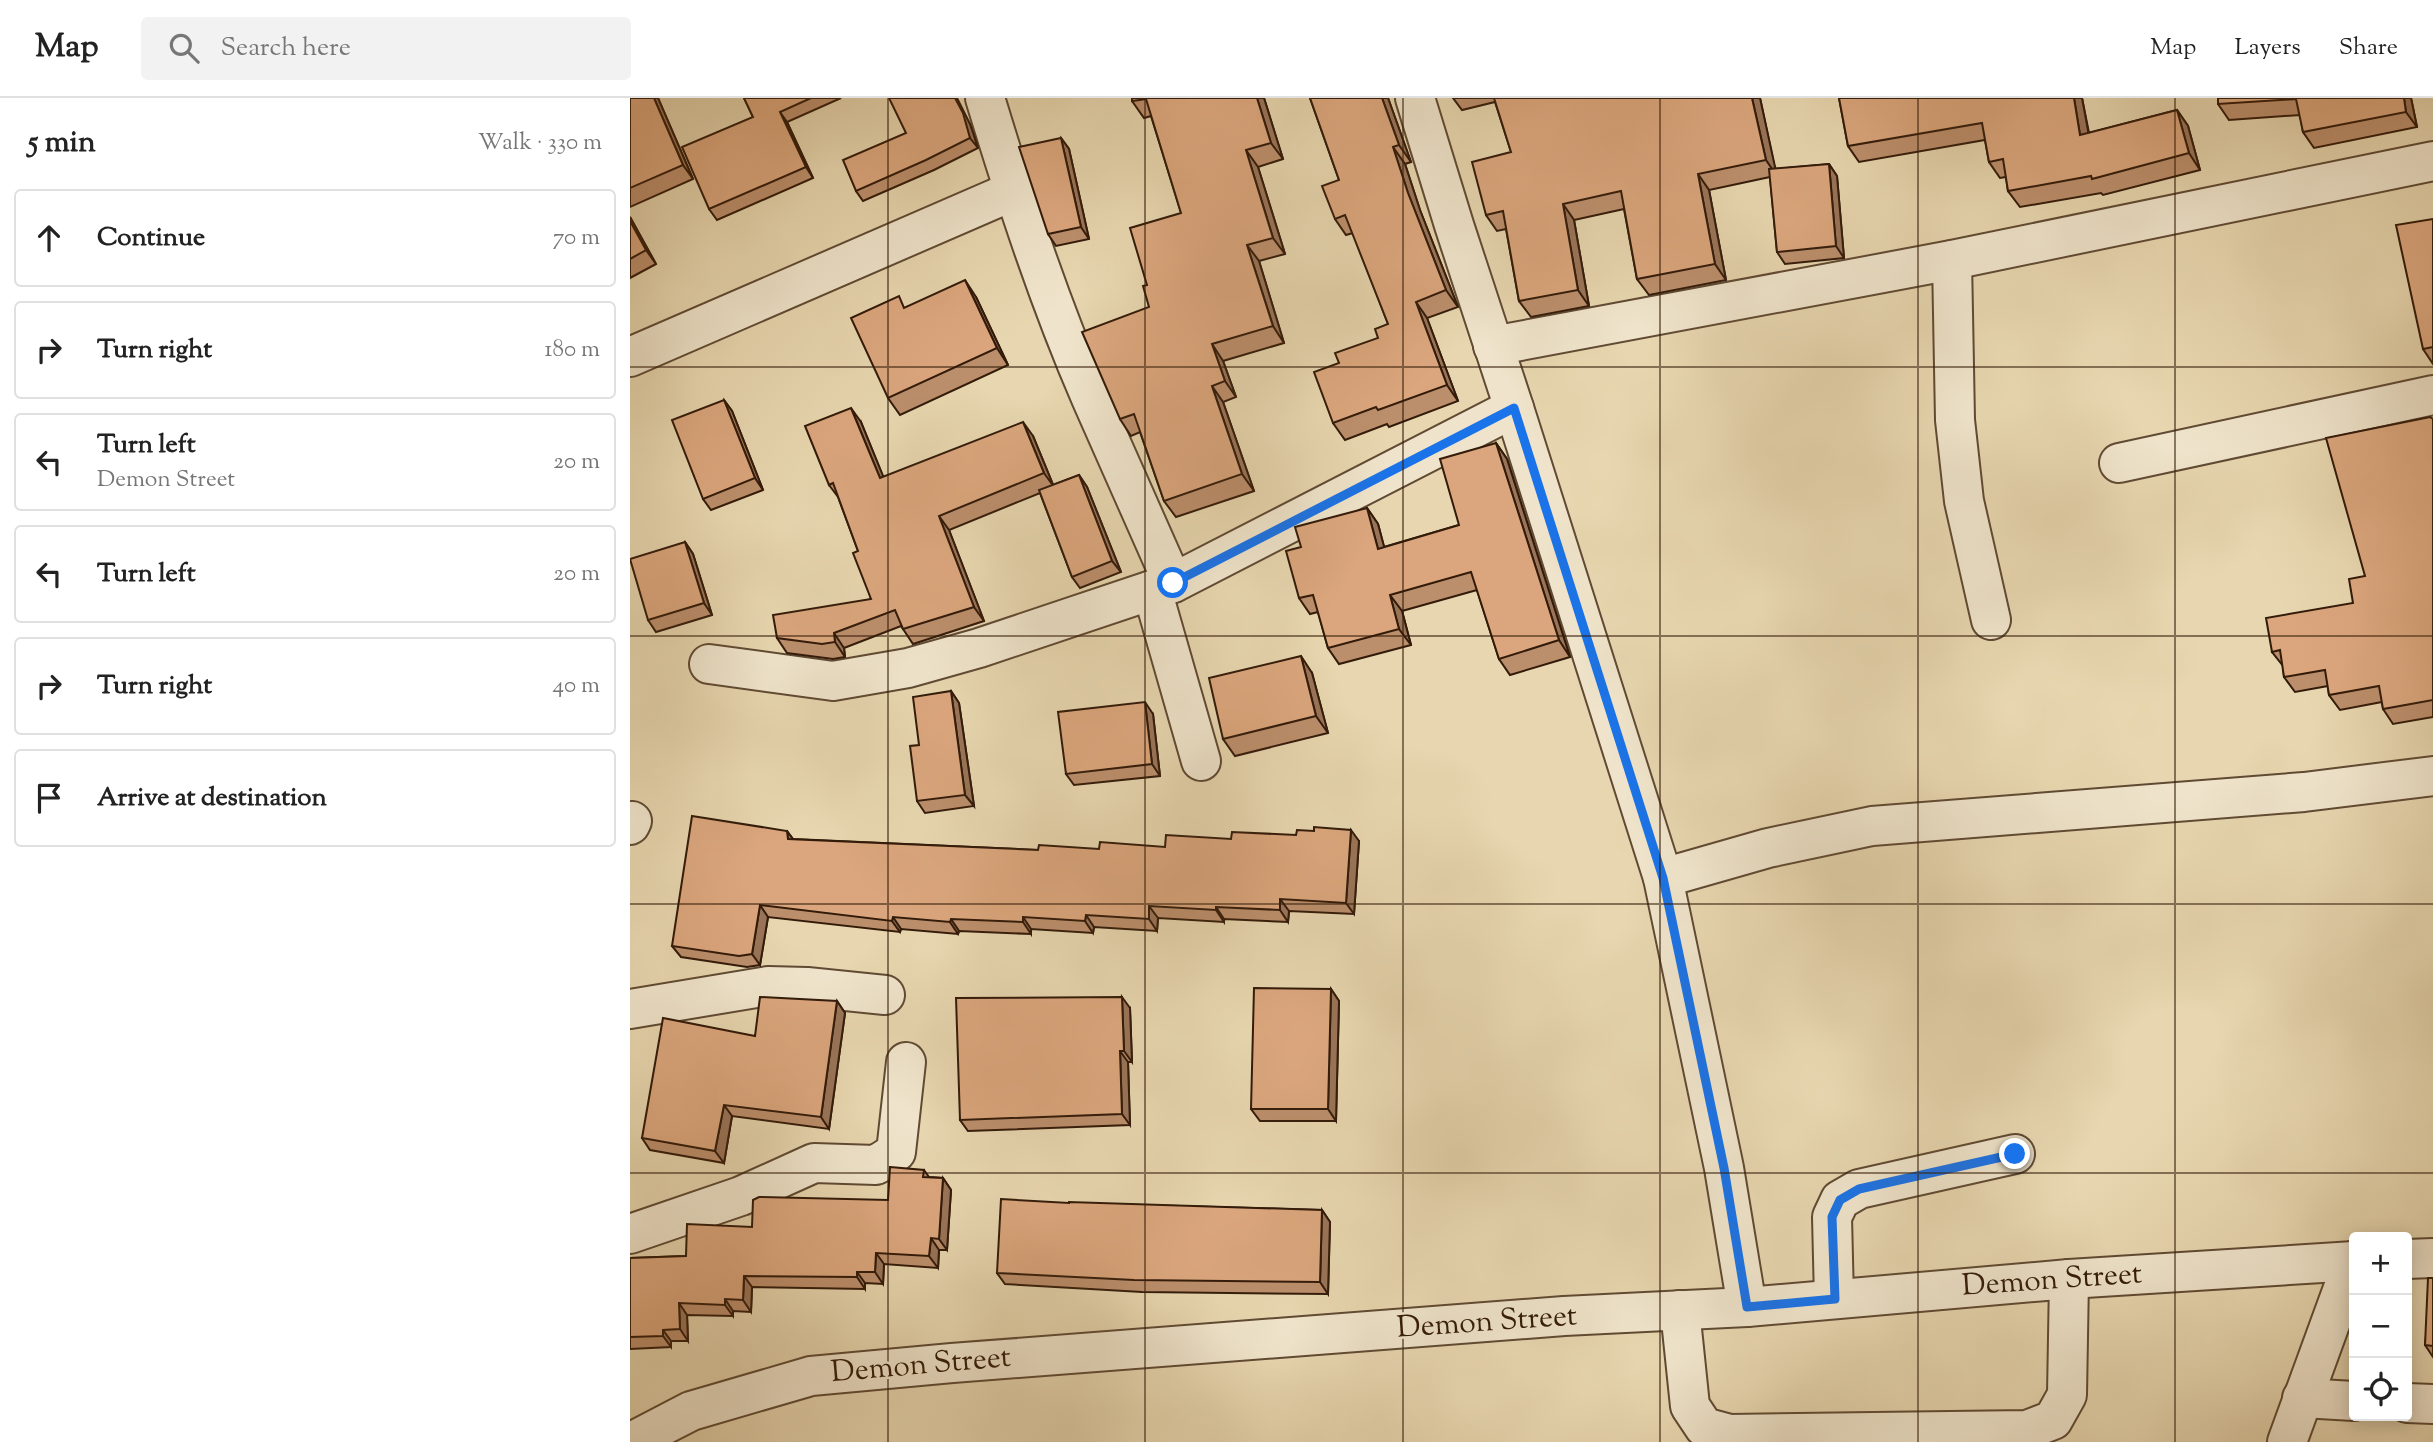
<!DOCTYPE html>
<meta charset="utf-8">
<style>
body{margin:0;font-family:"Sorts Mill Goudy",serif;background:#f2f2f2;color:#222}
.controls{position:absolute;right:21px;bottom:21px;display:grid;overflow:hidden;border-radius:7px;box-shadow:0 4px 18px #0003}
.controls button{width:63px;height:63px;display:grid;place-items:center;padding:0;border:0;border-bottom:2px solid #e0e0e0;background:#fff;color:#222;font:35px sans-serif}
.stop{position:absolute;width:21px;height:21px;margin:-16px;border:5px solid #1a73e8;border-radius:50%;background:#fff}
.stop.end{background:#1a73e8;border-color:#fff;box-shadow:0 2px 7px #0008}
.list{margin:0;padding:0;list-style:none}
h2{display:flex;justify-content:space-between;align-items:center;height:91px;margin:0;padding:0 28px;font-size:30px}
h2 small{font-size:23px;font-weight:400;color:#767676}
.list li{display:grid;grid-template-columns:46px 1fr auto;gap:21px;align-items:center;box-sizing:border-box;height:98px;margin:0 14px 14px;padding:0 14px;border:2px solid #e0e0e0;border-radius:7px}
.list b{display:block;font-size:26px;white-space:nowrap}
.list p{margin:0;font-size:23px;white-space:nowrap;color:#767676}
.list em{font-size:23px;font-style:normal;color:#767676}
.icon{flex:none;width:38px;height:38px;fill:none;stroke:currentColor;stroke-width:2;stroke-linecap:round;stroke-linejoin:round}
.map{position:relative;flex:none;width:1803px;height:1344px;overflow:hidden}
header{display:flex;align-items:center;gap:42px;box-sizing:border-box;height:98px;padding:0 35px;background:#fff;border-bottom:2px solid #e0e0e0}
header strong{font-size:33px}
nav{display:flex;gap:38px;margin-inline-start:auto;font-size:24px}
.search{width:490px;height:63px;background:#f2f2f2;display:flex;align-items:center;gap:18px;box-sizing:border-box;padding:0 24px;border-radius:7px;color:#767676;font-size:26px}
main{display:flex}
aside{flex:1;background:#fff}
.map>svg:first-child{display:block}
</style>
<header>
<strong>Map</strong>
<div class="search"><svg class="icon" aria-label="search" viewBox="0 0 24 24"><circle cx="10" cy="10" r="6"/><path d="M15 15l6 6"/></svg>Search here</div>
<nav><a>Map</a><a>Layers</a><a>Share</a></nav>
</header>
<main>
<aside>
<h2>5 min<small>Walk · 330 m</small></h2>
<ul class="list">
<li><svg class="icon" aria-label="ahead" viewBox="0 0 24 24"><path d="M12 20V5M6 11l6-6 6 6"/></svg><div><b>Continue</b></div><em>70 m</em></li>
<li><svg class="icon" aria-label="right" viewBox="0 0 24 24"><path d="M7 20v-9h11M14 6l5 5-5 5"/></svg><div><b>Turn right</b></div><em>180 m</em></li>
<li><svg class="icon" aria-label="left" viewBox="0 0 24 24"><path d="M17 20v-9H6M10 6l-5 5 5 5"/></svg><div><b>Turn left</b><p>Demon Street</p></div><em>20 m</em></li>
<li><svg class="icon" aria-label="left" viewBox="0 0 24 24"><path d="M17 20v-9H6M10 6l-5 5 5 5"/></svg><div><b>Turn left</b></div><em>20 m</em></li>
<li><svg class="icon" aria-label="right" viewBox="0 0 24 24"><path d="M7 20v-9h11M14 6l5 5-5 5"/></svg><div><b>Turn right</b></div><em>40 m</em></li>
<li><svg class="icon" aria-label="arrive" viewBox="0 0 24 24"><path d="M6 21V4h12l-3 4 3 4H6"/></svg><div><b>Arrive at destination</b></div></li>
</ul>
</aside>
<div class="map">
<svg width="1803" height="1344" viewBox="0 0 1803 1344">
<rect width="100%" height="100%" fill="#e7d6af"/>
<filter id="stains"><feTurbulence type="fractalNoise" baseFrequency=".00286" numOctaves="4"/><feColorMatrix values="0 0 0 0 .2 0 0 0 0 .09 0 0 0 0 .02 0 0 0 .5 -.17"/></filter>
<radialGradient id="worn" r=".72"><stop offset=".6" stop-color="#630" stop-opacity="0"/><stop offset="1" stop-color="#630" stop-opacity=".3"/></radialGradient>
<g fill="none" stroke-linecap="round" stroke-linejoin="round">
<g stroke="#604a33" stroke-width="42">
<g id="street">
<path d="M 355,0 C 386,102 419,203 461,300 C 488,362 516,423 543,485"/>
<path d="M 785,0 L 824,127 L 884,310 L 1033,780 L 1094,1070 L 1117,1209"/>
<path d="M 1322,162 L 1325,322 L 1334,403 L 1361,522"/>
<path d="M 863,248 L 1322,162 L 1803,63"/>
<path d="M 0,259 L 383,93"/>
<path d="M 1489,365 L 1803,297"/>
<path d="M 522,492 L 571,663"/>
<path d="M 79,566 L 203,583 L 278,570 L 349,550 L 543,485 L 884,310"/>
<path d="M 0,727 L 2,723"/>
<path d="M 1033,780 L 1138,750 L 1242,728 L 1674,694 L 1803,678"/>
<path d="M 0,911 L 138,888 L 177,889 L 255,897"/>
<path d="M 0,1136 L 111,1098 L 184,1065 L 246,1067 L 266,1054 L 276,964"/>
<path d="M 1777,1161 L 1803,1160"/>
<path d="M 1204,1201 L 1202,1119 L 1210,1102 L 1229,1091 L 1385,1056"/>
<path d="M 1050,1212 L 1060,1308 L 1074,1329 L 1100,1336 L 1397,1332 L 1423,1322 L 1437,1297 L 1439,1181"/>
<path d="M 1672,1300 L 1724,1303"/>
<path d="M 1777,1305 L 1803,1306"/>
<path d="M 1,1344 L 61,1313 L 181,1278 L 322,1265 L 934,1218 L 1117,1209 L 1439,1181 L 1724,1163"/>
<path d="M 1657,1344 L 1723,1163"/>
</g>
</g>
<use href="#street" stroke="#efe4cb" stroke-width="38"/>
</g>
<g fill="#bc8f6c" stroke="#331b0a" stroke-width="2">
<path d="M 0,0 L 28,0 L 63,81 L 0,109 Z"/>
<path d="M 114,0 L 211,0 L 157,24 L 183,80 L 87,122 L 79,111 L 123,19 Z"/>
<path d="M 502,0 L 634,0 L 653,61 L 628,69 L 655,156 L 629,163 L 654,245 L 593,263 L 606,299 L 593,304 L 624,393 L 546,419 L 534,403 L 510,334 L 501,338 L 490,321 L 519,209 L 517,187 L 551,115 L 521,18 L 514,20 L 502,3 Z"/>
<path d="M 680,0 L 758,0 L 781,64 L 775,66 L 790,112 L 828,209 L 797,220 L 828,303 L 759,329 L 757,326 L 715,342 L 703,325 L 709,265 L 748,240 L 758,226 L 723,135 L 716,137 L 705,121 L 709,82 Z"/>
<path d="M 823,0 L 1130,0 L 1145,71 L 1199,66 L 1207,78 L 1214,160 L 1155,166 L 1147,154 L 1140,79 L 1079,92 L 1096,182 L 1019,197 L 1007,181 L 994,111 L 944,122 L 959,208 L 901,219 L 889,203 L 876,131 L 867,133 L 856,117 L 881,54 L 865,4 L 832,12 Z"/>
<path d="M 1209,0 L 1452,0 L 1459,35 L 1547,12 L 1558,28 L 1570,72 L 1473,97 L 1471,95 L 1390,109 L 1378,93 L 1376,79 L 1370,80 L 1359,64 L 1355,42 L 1229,64 L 1218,48 Z"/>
<path d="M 1588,0 L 1781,0 L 1787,29 L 1684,50 L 1673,34 L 1670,17 L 1599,22 L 1588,6 Z"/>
<path d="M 340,26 L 348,50 L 304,72 L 233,103 L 226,93 L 276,35 Z"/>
<path d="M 431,40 L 439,51 L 459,141 L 426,148 L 418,136 Z"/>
<path d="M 0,119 L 26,166 L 0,180 Z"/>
<path d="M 1803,121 L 1803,266 L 1793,251 Z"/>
<path d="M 346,199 L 378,267 L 270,317 L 258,300 L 277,209 Z"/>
<path d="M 94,302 L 102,313 L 133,392 L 81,412 L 73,401 Z"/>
<path d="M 1803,321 L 1803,619 L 1763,626 L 1753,611 L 1752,604 L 1710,612 L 1699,597 L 1698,588 L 1665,594 L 1654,579 L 1653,568 L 1642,554 L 1723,505 Z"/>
<path d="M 231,324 L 253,379 L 403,338 L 423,387 L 449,377 L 457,389 L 491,474 L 450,490 L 442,479 L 410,395 L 319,432 L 354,523 L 283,546 L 271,528 L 214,550 L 215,559 L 203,561 L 157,555 L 147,540 L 241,501 L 228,453 L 208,399 L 199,387 Z"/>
<path d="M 866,345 L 877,361 L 940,559 L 880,577 L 869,561 L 847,492 L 772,513 L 781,547 L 709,566 L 698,550 L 688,514 L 680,516 L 669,500 L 671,449 L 737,410 L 748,426 L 754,449 L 829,427 Z"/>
<path d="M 55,444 L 63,456 L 82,517 L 26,534 L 18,522 Z"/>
<path d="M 682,575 L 698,635 L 605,658 L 593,641 Z"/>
<path d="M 321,593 L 329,605 L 344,708 L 295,715 L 287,703 L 289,647 Z"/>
<path d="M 523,616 L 530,678 L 444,687 L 436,676 Z"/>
<path d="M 157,733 L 163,741 L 408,752 L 469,751 L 535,749 L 601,741 L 729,743 L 724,816 L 659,813 L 658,824 L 594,821 L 594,824 L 528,820 L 527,833 L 464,829 L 463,835 L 401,831 L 401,836 L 329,833 L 328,836 L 271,831 L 270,834 L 138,819 L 130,867 L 117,869 L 51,859 L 42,848 Z"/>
<path d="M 701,891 L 709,903 L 706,1023 L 630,1023 L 621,1011 Z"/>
<path d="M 207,903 L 215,915 L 199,1031 L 102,1018 L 94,1065 L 20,1052 L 12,1040 L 125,938 Z"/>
<path d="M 500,910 L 502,964 L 498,964 L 500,1027 L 338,1033 L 330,1022 Z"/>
<path d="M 294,1072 L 299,1079 L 313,1080 L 321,1092 L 317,1152 L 309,1152 L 308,1170 L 254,1166 L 253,1186 L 235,1185 L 235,1191 L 122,1189 L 121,1214 L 103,1213 L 103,1218 L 57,1217 L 58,1243 L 41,1243 L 41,1249 L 0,1251 L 0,1160 L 56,1158 L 122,1129 L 258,1102 Z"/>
<path d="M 439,1105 L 692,1112 L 700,1124 L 698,1196 L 512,1194 L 375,1186 L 367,1175 Z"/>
<path d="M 1803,1180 L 1803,1259 L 1795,1247 Z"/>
</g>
<g fill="#997458" stroke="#331b0a" stroke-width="2">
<path d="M 24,0 L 28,0 L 63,81 L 53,67 Z"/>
<path d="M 325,0 L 327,0 L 340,26 L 348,50 L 340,40 Z"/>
<path d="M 627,0 L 634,0 L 653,61 L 641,45 Z"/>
<path d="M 752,0 L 758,0 L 781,64 L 769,47 Z"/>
<path d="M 1122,0 L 1130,0 L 1147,78 L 1136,62 Z"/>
<path d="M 1444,0 L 1452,0 L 1462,54 L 1450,37 Z"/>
<path d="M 1774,0 L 1781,0 L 1787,29 L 1776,14 Z"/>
<path d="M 1547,12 L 1558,28 L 1570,72 L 1559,55 Z"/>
<path d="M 150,14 L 157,24 L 183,80 L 176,69 Z"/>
<path d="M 431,40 L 439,51 L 459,141 L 451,129 Z"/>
<path d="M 763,49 L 775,66 L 790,112 L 828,209 L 816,192 L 778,95 Z"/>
<path d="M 616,52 L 628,69 L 655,156 L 643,140 Z"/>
<path d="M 1199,66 L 1207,78 L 1214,160 L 1206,148 Z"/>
<path d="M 1068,76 L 1079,92 L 1096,182 L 1085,166 Z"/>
<path d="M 933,106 L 944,122 L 959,208 L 948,192 Z"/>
<path d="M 0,119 L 26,166 L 16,152 L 0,123 Z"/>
<path d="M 617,147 L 629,163 L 654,245 L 643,228 Z"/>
<path d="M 335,182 L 346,199 L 378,267 L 367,250 Z"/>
<path d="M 786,204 L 797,220 L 828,303 L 817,287 Z"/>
<path d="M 582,246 L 593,263 L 606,299 L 595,283 Z"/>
<path d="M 582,288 L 593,304 L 624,393 L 612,376 Z"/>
<path d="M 94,302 L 102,313 L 133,392 L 125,380 Z"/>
<path d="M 221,310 L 231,324 L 260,395 L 250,380 Z"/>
<path d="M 393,324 L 403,338 L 424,389 L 414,375 Z"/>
<path d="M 866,345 L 877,361 L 940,559 L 929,542 Z"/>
<path d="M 449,377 L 457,389 L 491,474 L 482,463 Z"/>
<path d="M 737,410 L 748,426 L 759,467 L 748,451 Z"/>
<path d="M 309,418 L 319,432 L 354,523 L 344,509 Z"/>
<path d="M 55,444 L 63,456 L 82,517 L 74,505 Z"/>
<path d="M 760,497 L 772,513 L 781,547 L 769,531 Z"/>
<path d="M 204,535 L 214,550 L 215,559 L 205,544 Z"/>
<path d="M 671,558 L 682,575 L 698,635 L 686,618 Z"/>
<path d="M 321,593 L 329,605 L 344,708 L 335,697 Z"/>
<path d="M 515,604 L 523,616 L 530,678 L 522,666 Z"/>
<path d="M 721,732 L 729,743 L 724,816 L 716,805 Z"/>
<path d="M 157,733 L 165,744 L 158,741 Z"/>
<path d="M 650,801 L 659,813 L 658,824 L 650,812 Z"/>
<path d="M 130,807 L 138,819 L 130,867 L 122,856 Z"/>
<path d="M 519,808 L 528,820 L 527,833 L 519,821 Z"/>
<path d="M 586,809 L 594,821 L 594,824 L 586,812 Z"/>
<path d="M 456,817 L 464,829 L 463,835 L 455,823 Z"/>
<path d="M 263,819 L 271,831 L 270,834 L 262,823 Z"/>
<path d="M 393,819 L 401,831 L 401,836 L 393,824 Z"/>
<path d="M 321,821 L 329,833 L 328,836 L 320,824 Z"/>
<path d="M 701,891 L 709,903 L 706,1023 L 698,1011 Z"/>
<path d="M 492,899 L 500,910 L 502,964 L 494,953 Z"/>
<path d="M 207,903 L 215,915 L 199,1031 L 191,1019 Z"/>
<path d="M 490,953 L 498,964 L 500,1027 L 492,1016 Z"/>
<path d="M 94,1007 L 102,1018 L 94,1065 L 85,1053 Z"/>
<path d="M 313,1080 L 321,1092 L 317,1152 L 309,1141 Z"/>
<path d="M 692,1112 L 700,1124 L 698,1196 L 690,1184 Z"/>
<path d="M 301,1140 L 309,1152 L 308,1170 L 299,1158 Z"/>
<path d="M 246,1155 L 254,1166 L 253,1186 L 245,1174 Z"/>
<path d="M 227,1174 L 235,1185 L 235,1191 L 227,1179 Z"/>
<path d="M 114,1178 L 122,1189 L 121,1214 L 113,1202 Z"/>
<path d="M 95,1201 L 103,1213 L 103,1218 L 95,1207 Z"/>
<path d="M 49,1205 L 57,1217 L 58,1243 L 50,1231 Z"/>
<path d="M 33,1232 L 41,1243 L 41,1249 L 33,1238 Z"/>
</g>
<g fill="#dba67d" stroke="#331b0a" stroke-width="2">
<path d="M 0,0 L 24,0 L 53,67 L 0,90 Z"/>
<path d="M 114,0 L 181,0 L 150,14 L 176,69 L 79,111 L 52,49 L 123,19 Z"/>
<path d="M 259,0 L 325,0 L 333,15 L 340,40 L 296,62 L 226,93 L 213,62 L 276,35 Z"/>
<path d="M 502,0 L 627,0 L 641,45 L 616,52 L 643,140 L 617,147 L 643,228 L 582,246 L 595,283 L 582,288 L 612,376 L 534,403 L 504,316 L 490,321 L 452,234 L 519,209 L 513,188 L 517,187 L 500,130 L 551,115 L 516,1 L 502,3 Z"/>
<path d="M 680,0 L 752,0 L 769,47 L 763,49 L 778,95 L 816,192 L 786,204 L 817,287 L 748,312 L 746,309 L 703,325 L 684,274 L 709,265 L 705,255 L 748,240 L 745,231 L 758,226 L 715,117 L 705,121 L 692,88 L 709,82 Z"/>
<path d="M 864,0 L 1122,0 L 1136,62 L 1068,76 L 1085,166 L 1007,181 L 991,93 L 933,106 L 948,192 L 889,203 L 873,113 L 856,117 L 842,64 L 881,54 Z"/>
<path d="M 1209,0 L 1444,0 L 1450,37 L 1547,12 L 1559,55 L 1462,81 L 1461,78 L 1378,93 L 1373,61 L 1359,64 L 1352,25 L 1218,48 Z"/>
<path d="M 1588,0 L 1774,0 L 1776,14 L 1673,34 L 1666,1 L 1588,6 Z"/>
<path d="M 431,40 L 451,129 L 418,136 L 389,49 Z"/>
<path d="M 1199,66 L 1206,148 L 1147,154 L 1139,71 Z"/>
<path d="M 1803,121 L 1803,249 L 1793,251 L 1766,127 Z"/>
<path d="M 0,123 L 16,152 L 0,161 Z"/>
<path d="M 335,182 L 367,250 L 258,300 L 221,220 L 269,198 L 274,210 Z"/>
<path d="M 94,302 L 125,380 L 73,401 L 42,322 Z"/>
<path d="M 221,310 L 250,380 L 393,324 L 414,375 L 309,418 L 344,509 L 273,531 L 265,512 L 204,535 L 205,544 L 192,546 L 147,540 L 143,517 L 241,501 L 223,455 L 228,453 L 203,385 L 199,387 L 175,328 Z"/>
<path d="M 1800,319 L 1803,321 L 1803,602 L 1753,611 L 1749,588 L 1699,597 L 1695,572 L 1654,579 L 1650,552 L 1642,554 L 1636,520 L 1723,505 L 1719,481 L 1735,478 L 1696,340 Z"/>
<path d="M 866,345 L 929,542 L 869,561 L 841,474 L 760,497 L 769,531 L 698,550 L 683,497 L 669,500 L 656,453 L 671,449 L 665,429 L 737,410 L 748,451 L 829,427 L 810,361 Z"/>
<path d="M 449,377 L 482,463 L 442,479 L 409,392 Z"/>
<path d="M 55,444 L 74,505 L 18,522 L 0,461 Z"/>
<path d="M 671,558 L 686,618 L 593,641 L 579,580 Z"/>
<path d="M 321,593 L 335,697 L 287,703 L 280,648 L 289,647 L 283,599 Z"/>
<path d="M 515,604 L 522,666 L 436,676 L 428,614 Z"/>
<path d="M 62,718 L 157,733 L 158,741 L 408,752 L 409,747 L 469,751 L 470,744 L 535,749 L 536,737 L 601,741 L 602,734 L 666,737 L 667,732 L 684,733 L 684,729 L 721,732 L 716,805 L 650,801 L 650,812 L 586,809 L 586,812 L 519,808 L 519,821 L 456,817 L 455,823 L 393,819 L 393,824 L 321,821 L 320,824 L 263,819 L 262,823 L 130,807 L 122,856 L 109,858 L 42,848 Z"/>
<path d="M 624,890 L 701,891 L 698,1011 L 621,1011 Z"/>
<path d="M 130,899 L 207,903 L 191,1019 L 94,1007 L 85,1053 L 12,1040 L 33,920 L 125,938 Z"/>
<path d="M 492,899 L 494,953 L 490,953 L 492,1016 L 330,1022 L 326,900 Z"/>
<path d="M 260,1069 L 294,1072 L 293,1079 L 313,1080 L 309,1141 L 301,1140 L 299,1158 L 246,1155 L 245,1174 L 227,1174 L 227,1179 L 114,1178 L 113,1202 L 95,1201 L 95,1207 L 49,1205 L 50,1231 L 33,1232 L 33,1238 L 0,1239 L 0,1160 L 56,1158 L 57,1126 L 122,1129 L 123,1102 L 129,1099 L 258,1102 Z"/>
<path d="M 371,1101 L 439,1105 L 439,1104 L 692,1112 L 690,1184 L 504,1182 L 367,1175 Z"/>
<path d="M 1798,1180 L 1803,1180 L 1803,1248 L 1795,1247 Z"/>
</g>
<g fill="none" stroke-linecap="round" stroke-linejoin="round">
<path stroke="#1a73e8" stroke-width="9" d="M 543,485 L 884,310 L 1033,780 L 1094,1070 L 1117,1209 L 1205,1201 L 1202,1119 L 1210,1102 L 1229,1091 L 1385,1056"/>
</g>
<path fill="none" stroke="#331b0a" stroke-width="2" stroke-opacity="0.55" d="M 258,0 L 258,1344M 515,0 L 515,1344M 773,0 L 773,1344M 1030,0 L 1030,1344M 1288,0 L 1288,1344M 1545,0 L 1545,1344M 0,269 L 1803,269M 0,538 L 1803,538M 0,806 L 1803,806M 0,1075 L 1803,1075"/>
<g text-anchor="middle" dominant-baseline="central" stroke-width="5" stroke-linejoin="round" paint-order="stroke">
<g font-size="30" fill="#331b0a" stroke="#efe4cb">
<text transform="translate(1422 1183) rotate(-4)">Demon Street</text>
<text transform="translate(857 1225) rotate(-4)">Demon Street</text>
<text transform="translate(291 1268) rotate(-5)">Demon Street</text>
</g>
</g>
<rect width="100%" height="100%" filter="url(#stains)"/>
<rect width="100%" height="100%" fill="url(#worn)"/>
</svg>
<div class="controls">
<button>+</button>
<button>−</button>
<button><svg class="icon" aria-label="locate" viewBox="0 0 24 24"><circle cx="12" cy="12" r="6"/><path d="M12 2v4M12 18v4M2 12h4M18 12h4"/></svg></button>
</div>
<div class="stop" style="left:543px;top:485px"></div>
<div class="stop end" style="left:1385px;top:1056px"></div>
</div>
</main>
